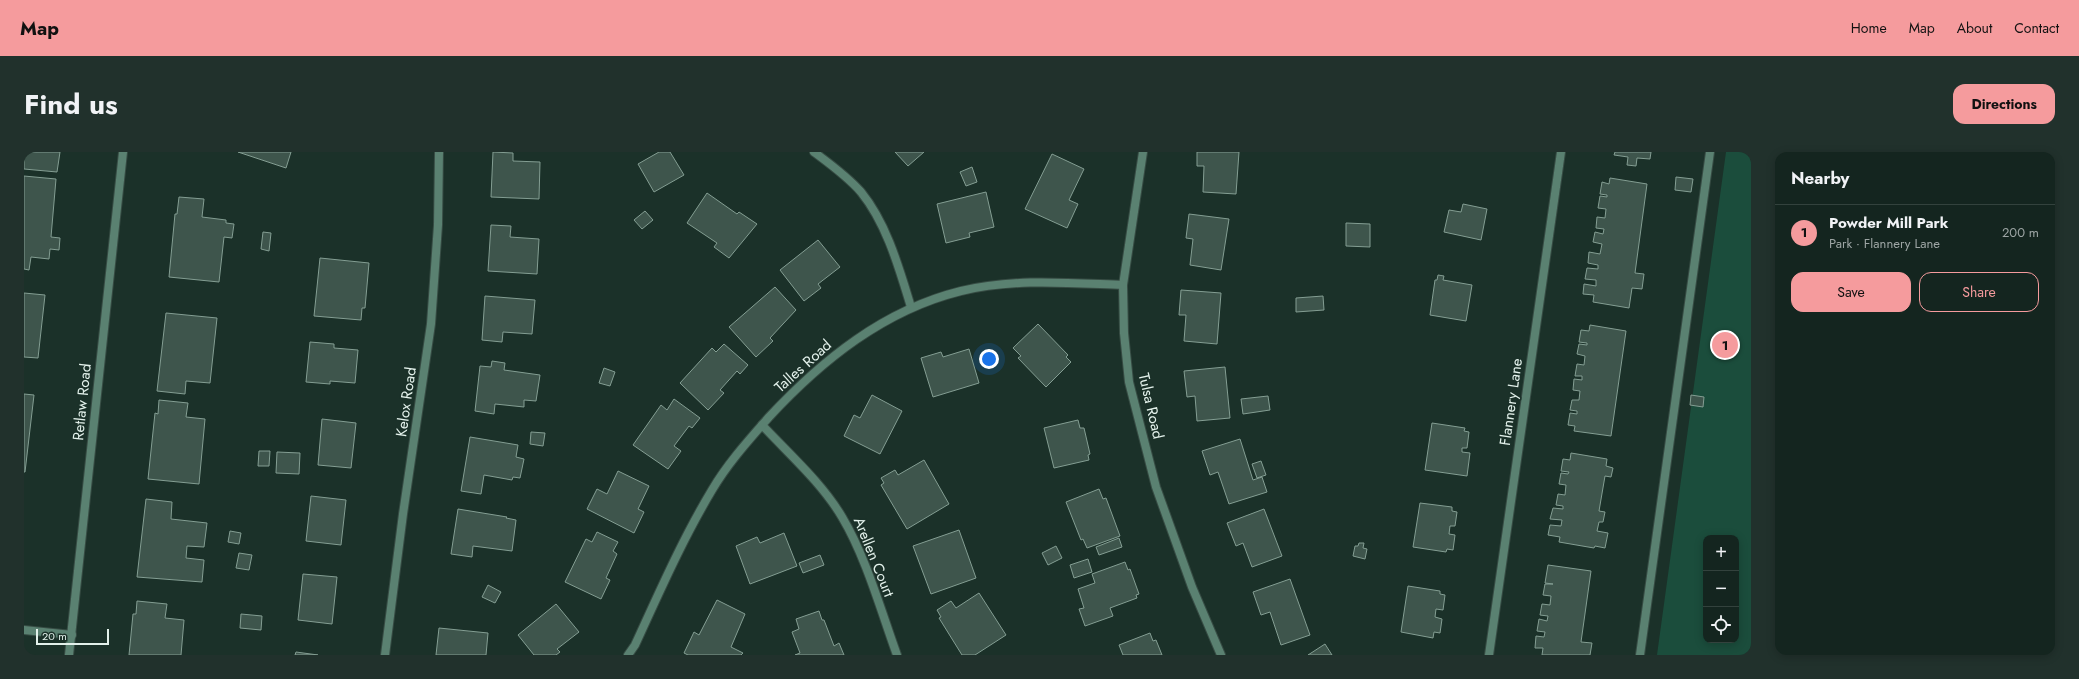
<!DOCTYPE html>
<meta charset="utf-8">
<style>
body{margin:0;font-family:Jost,sans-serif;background:#21312c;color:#f1f3f6}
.controls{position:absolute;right:12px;bottom:12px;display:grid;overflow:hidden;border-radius:8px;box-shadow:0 2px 10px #0003}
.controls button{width:36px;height:36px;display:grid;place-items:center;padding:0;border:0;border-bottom:1px solid #33423d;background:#14251f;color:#f1f3f6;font:20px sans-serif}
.scale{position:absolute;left:12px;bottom:10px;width:73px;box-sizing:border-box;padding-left:4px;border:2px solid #e3f1eb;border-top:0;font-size:11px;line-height:14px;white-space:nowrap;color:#e3f1eb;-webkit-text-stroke:3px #1b3129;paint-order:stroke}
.you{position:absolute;left:965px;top:207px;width:14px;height:14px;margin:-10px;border:3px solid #fff;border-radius:50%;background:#1a73e8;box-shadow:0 0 0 6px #1a73e833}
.badge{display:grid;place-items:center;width:26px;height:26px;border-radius:50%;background:#f59b9d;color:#111;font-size:13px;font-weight:700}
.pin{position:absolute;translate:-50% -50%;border:2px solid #fff;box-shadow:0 1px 4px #0006}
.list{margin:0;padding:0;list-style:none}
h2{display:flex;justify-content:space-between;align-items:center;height:52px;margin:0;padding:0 16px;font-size:17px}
h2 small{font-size:13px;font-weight:400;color:#9da5a4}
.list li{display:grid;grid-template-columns:26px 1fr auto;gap:12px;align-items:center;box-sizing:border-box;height:56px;padding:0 16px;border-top:1px solid #33423d}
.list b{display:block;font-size:15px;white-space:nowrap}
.list p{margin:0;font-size:13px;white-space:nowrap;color:#9da5a4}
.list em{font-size:13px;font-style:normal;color:#9da5a4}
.actions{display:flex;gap:8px;padding:12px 16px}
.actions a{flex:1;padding:9px 0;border:1px solid #f59b9d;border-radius:12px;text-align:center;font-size:14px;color:#f59b9d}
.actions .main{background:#f59b9d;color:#111}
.icon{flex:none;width:22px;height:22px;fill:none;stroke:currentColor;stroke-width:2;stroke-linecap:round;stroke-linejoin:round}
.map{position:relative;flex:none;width:1727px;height:503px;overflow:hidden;border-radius:12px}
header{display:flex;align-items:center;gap:24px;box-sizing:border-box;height:56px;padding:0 20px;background:#f59b9d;color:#111}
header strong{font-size:19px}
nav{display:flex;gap:22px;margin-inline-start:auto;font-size:14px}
.intro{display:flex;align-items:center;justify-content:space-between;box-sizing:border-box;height:96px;padding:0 24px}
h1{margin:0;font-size:28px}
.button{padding:10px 18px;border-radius:12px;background:#f59b9d;color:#111;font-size:14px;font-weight:700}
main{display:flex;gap:24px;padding:0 24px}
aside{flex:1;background:#14251f;border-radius:12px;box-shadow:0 2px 10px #0003}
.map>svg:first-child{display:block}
</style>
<header>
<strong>Map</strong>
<nav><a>Home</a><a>Map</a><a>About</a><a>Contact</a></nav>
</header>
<div class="intro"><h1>Find us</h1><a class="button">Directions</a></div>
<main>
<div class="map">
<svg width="1727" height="503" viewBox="0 0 1727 503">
<rect width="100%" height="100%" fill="#1b3129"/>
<path fill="#1b4d3c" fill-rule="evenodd" d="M 1702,0 L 1727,0 L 1727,503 L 1633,503 ZM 1682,386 L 1712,386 L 1712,488 L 1682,488 Z"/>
<g fill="#3e554c" stroke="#849e93">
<path d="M 0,0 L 36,0 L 33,20 L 0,17 Z"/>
<path d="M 214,0 L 267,0 L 262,16 Z"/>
<path d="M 469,0 L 489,1 L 489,9 L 516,10 L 515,47 L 467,45 Z"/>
<path d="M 635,0 L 646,0 L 660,23 L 630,40 L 614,12 Z"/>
<path d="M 871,0 L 900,0 L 884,14 Z"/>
<path d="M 1173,0 L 1215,0 L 1212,42 L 1179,40 L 1180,14 L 1173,14 Z"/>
<path d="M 1591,0 L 1627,0 L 1626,7 L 1613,6 L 1612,14 L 1603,13 L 1604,5 L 1590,3 Z"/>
<path d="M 1028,2 L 1060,17 L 1045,48 L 1054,52 L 1043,76 L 1001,57 Z"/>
<path d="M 948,15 L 953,30 L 942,34 L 936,20 Z"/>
<path d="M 0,24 L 32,27 L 27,85 L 36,86 L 35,98 L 26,97 L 25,107 L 7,105 L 5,118 L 0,117 Z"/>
<path d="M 1652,25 L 1669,27 L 1667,40 L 1651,38 Z"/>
<path d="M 1586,26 L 1623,32 L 1611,121 L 1620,122 L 1618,137 L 1608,136 L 1605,156 L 1569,150 L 1570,143 L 1559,142 L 1560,132 L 1572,134 L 1572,128 L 1561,127 L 1563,116 L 1574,117 L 1574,113 L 1564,111 L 1565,100 L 1576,102 L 1578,92 L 1569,90 L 1571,80 L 1579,82 L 1580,77 L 1572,76 L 1573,65 L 1581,66 L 1582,57 L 1574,56 L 1576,44 L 1583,45 L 1583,43 L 1576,42 L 1578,30 L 1585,32 Z"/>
<path d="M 962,40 L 970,75 L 945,81 L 946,85 L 922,91 L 913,52 Z"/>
<path d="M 683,41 L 713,62 L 715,60 L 733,72 L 705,106 L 690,95 L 693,91 L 663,71 Z"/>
<path d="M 155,45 L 180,47 L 178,65 L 202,68 L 202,71 L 210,72 L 208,86 L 200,85 L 195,130 L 145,125 L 151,62 L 153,62 Z"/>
<path d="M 1439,52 L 1463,57 L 1457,88 L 1420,80 L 1425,58 L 1437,60 Z"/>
<path d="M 621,59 L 629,68 L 618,77 L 610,68 Z"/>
<path d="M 1165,62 L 1205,67 L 1197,118 L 1166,113 L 1169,87 L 1162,86 Z"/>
<path d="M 1322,71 L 1346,72 L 1346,95 L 1322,94 Z"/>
<path d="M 467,73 L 487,74 L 486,85 L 515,87 L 513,122 L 464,119 Z"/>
<path d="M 239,80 L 247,81 L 245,99 L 237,97 Z"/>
<path d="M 794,88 L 816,115 L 794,132 L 797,136 L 780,149 L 756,118 Z"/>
<path d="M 296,106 L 345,111 L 341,156 L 338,156 L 337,168 L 290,164 Z"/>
<path d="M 1414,123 L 1420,124 L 1419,128 L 1448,133 L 1442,169 L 1406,163 L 1411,128 L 1413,128 Z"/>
<path d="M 751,135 L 772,158 L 746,186 L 749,189 L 732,205 L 705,175 Z"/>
<path d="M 1157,138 L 1197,141 L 1193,192 L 1160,189 L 1162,163 L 1155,163 Z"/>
<path d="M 0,141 L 21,143 L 14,206 L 0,205 Z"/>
<path d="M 461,144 L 511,148 L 508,182 L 479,180 L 478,190 L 458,188 Z"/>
<path d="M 1299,144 L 1300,158 L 1272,160 L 1272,146 Z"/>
<path d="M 142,161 L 193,166 L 186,231 L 162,229 L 161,242 L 133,239 Z"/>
<path d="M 1014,172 L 1044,203 L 1042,205 L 1047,210 L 1022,235 L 994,206 L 997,204 L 989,196 Z"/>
<path d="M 1566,173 L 1602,179 L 1587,284 L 1550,279 L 1551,274 L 1544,273 L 1546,261 L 1553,262 L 1553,259 L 1546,258 L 1548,248 L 1555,248 L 1556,239 L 1549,238 L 1550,227 L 1558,228 L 1558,224 L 1551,224 L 1553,212 L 1560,213 L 1561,204 L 1553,202 L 1555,192 L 1563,193 L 1563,191 L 1555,190 L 1557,178 L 1565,179 Z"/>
<path d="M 286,190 L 310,192 L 310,196 L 334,198 L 331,231 L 306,229 L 306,232 L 282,230 Z"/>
<path d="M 700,192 L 724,213 L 716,222 L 713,219 L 696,238 L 700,241 L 684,258 L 656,231 L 688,196 L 692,200 Z"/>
<path d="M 945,197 L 955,231 L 909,245 L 897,206 L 917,200 L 919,205 Z"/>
<path d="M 468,209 L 481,211 L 480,218 L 516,223 L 512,249 L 500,248 L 500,255 L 471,252 L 470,262 L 451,259 L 456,214 L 467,215 Z"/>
<path d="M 1201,215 L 1206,266 L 1173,269 L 1171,244 L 1163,245 L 1160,219 Z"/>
<path d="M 580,216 L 591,220 L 586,234 L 575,231 Z"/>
<path d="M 0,242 L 10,243 L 1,320 L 0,320 Z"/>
<path d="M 848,243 L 878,259 L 856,302 L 820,284 L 830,263 L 836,266 Z"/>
<path d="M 1667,243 L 1680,245 L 1679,255 L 1666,253 Z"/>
<path d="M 1244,244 L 1246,258 L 1219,262 L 1217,247 Z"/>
<path d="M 650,247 L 676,266 L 668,276 L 665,274 L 650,294 L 657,299 L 644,317 L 609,293 L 637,253 L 643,258 Z"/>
<path d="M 135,248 L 164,251 L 162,265 L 181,267 L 175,332 L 124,327 L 131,261 L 134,262 Z"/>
<path d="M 298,267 L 332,271 L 327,316 L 294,313 Z"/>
<path d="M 1054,268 L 1056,276 L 1060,276 L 1066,302 L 1064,303 L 1065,308 L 1030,316 L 1020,276 Z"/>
<path d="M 1408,271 L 1441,276 L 1440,279 L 1445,280 L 1443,296 L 1438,296 L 1438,300 L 1446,301 L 1443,324 L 1401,318 Z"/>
<path d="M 507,280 L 521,281 L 519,294 L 506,292 Z"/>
<path d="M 446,285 L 494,293 L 492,305 L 500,307 L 496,326 L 489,325 L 488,328 L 460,323 L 457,342 L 437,339 Z"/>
<path d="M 1216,287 L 1229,328 L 1238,325 L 1243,340 L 1205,352 L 1194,320 L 1186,323 L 1178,299 Z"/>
<path d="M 235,299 L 246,299 L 245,314 L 234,314 Z"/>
<path d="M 253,300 L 276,301 L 275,322 L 252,321 Z"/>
<path d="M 1547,301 L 1583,307 L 1582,314 L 1589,316 L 1587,325 L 1581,324 L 1575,359 L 1581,360 L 1579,370 L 1575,370 L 1573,379 L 1584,381 L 1581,396 L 1571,394 L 1570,396 L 1535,390 L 1536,385 L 1524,383 L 1526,373 L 1537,374 L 1538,368 L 1526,367 L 1529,356 L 1539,357 L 1539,354 L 1532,353 L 1534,342 L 1541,343 L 1542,333 L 1535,332 L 1537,321 L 1544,322 L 1545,320 L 1537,319 L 1539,307 L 1546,308 Z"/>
<path d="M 900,308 L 925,352 L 883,377 L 857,333 L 860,331 L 857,326 L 871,318 L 874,323 Z"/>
<path d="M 1237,309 L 1242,323 L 1233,326 L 1228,312 Z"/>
<path d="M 594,319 L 625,334 L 614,357 L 620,360 L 610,381 L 563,357 L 573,337 L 583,342 Z"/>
<path d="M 1075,337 L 1079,347 L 1082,346 L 1096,384 L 1063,396 L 1059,387 L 1057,388 L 1042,350 Z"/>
<path d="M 287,344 L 322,348 L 317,393 L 282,389 Z"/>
<path d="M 122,347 L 148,350 L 147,367 L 183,371 L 180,395 L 163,394 L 162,406 L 180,408 L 178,430 L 113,425 Z"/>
<path d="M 1396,351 L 1428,355 L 1428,359 L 1433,360 L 1431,374 L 1426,374 L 1425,382 L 1431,383 L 1429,398 L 1423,397 L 1422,400 L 1389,395 Z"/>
<path d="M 434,357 L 483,365 L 482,366 L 492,368 L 488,399 L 449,394 L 448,405 L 427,402 Z"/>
<path d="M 1240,357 L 1258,404 L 1228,415 L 1219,391 L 1212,394 L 1203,371 Z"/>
<path d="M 935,378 L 952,426 L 907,442 L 889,394 Z"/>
<path d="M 206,379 L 217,381 L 215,392 L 204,390 Z"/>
<path d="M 573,380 L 594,390 L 589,399 L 593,402 L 582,426 L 586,428 L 577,447 L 541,430 L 562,387 L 568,390 Z"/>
<path d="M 760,381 L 773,414 L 726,432 L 712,394 L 733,385 L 736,391 Z"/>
<path d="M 1095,386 L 1098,395 L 1075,403 L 1072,395 Z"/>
<path d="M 1335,391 L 1340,391 L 1339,396 L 1343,397 L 1341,407 L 1329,404 L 1331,394 L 1334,394 Z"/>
<path d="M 1032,394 L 1038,406 L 1024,413 L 1018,401 Z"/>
<path d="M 215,401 L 228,403 L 225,418 L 212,416 Z"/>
<path d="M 796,403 L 800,413 L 779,421 L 775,411 Z"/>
<path d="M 1064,407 L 1068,420 L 1050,426 L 1046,413 Z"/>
<path d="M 1101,410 L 1104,418 L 1106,417 L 1115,442 L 1112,443 L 1113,446 L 1086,456 L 1089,464 L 1061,474 L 1055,457 L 1060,456 L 1054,437 L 1071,431 L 1068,422 Z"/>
<path d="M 1524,413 L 1567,419 L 1557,490 L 1568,491 L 1566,503 L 1518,503 L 1519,496 L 1511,496 L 1512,484 L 1520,485 L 1521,480 L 1513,479 L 1515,467 L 1523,469 L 1524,464 L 1516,463 L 1518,452 L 1526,453 L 1527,444 L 1519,443 L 1521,432 L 1529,432 L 1521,431 Z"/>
<path d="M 279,422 L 313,425 L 308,472 L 274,468 Z"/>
<path d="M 1266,427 L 1286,483 L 1257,493 L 1246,460 L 1237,463 L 1229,440 Z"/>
<path d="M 464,433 L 477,440 L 471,451 L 458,445 Z"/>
<path d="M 1384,434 L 1416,439 L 1416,442 L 1421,443 L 1419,458 L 1412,457 L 1411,465 L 1418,467 L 1416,481 L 1410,480 L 1409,486 L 1377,480 Z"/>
<path d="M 955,441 L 982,483 L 951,503 L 938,503 L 915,466 L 917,465 L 913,458 L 927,449 L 932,456 Z"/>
<path d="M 693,448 L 721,462 L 707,495 L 719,501 L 717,503 L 664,503 L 660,501 L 670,480 L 675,483 Z"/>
<path d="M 113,449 L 143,452 L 141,466 L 160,468 L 157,503 L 105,503 L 109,462 L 112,462 Z"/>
<path d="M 532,452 L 555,480 L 533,497 L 536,500 L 532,503 L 510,503 L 494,483 Z"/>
<path d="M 795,459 L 798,468 L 800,468 L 810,494 L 815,491 L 820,503 L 771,503 L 776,501 L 768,480 L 775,477 L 772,467 Z"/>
<path d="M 217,462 L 238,464 L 237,478 L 216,476 Z"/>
<path d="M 415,476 L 464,481 L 462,503 L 412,503 Z"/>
<path d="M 1126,481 L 1129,489 L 1132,488 L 1138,503 L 1099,503 L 1095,493 Z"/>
<path d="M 1301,492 L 1308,503 L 1284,503 Z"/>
<path d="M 272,500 L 294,503 L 271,503 Z"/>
</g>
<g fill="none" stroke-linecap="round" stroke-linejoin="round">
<g stroke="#374c44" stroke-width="10">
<path id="service" d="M 1616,503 L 1686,0"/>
</g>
<g stroke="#374c44" stroke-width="10">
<g id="minor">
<path d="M 790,0 C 806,12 823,24 837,40 C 863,72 875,116 887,155"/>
<path d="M 1119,0 L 1099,133 L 1100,181 L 1105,230 L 1132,335 L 1168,435 L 1197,503"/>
<path d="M 738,273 C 765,302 798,331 818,365 C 842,405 857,459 873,503"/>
<path d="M 0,478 L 48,483"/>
<path d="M 45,503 L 99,0"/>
<path d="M 361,503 L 379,362 L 407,172 L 414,73 L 415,0"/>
<path d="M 604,503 L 611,493 C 635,441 658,388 688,338 C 704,311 724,289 745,265 C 798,208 860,158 937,139 C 990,126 1045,131 1099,133"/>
</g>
</g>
<g stroke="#374c44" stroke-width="10">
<path id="tertiary" d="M 1465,503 L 1537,0"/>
</g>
<use href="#service" stroke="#5a8171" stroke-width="8"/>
<use href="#minor" stroke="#5a8171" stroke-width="8"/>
<use href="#tertiary" stroke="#5a8171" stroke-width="8"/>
</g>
<g text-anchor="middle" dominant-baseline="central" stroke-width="3" stroke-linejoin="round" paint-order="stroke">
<g font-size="15" fill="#e3f1eb" stroke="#1b3129">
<text transform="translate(779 214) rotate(-42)">Talles Road</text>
<text transform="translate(58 250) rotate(-84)">Retlaw Road</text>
<text transform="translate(382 250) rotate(-82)">Kelox Road</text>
<text transform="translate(1487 250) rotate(-82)">Flannery Lane</text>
<text transform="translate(1127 254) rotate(77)">Tulsa Road</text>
<text transform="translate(850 405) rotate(68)">Arellen Court</text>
</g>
</g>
</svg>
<div class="controls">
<button>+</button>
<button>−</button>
<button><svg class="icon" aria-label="locate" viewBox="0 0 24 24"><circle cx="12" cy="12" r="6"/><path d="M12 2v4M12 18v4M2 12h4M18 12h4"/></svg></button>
</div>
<div class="scale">20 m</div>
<div class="you"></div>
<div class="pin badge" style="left:1701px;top:193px">1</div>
</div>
<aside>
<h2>Nearby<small></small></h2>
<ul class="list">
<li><span class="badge">1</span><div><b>Powder Mill Park</b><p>Park · Flannery Lane</p></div><em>200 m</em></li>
</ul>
<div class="actions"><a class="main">Save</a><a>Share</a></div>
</aside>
</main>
